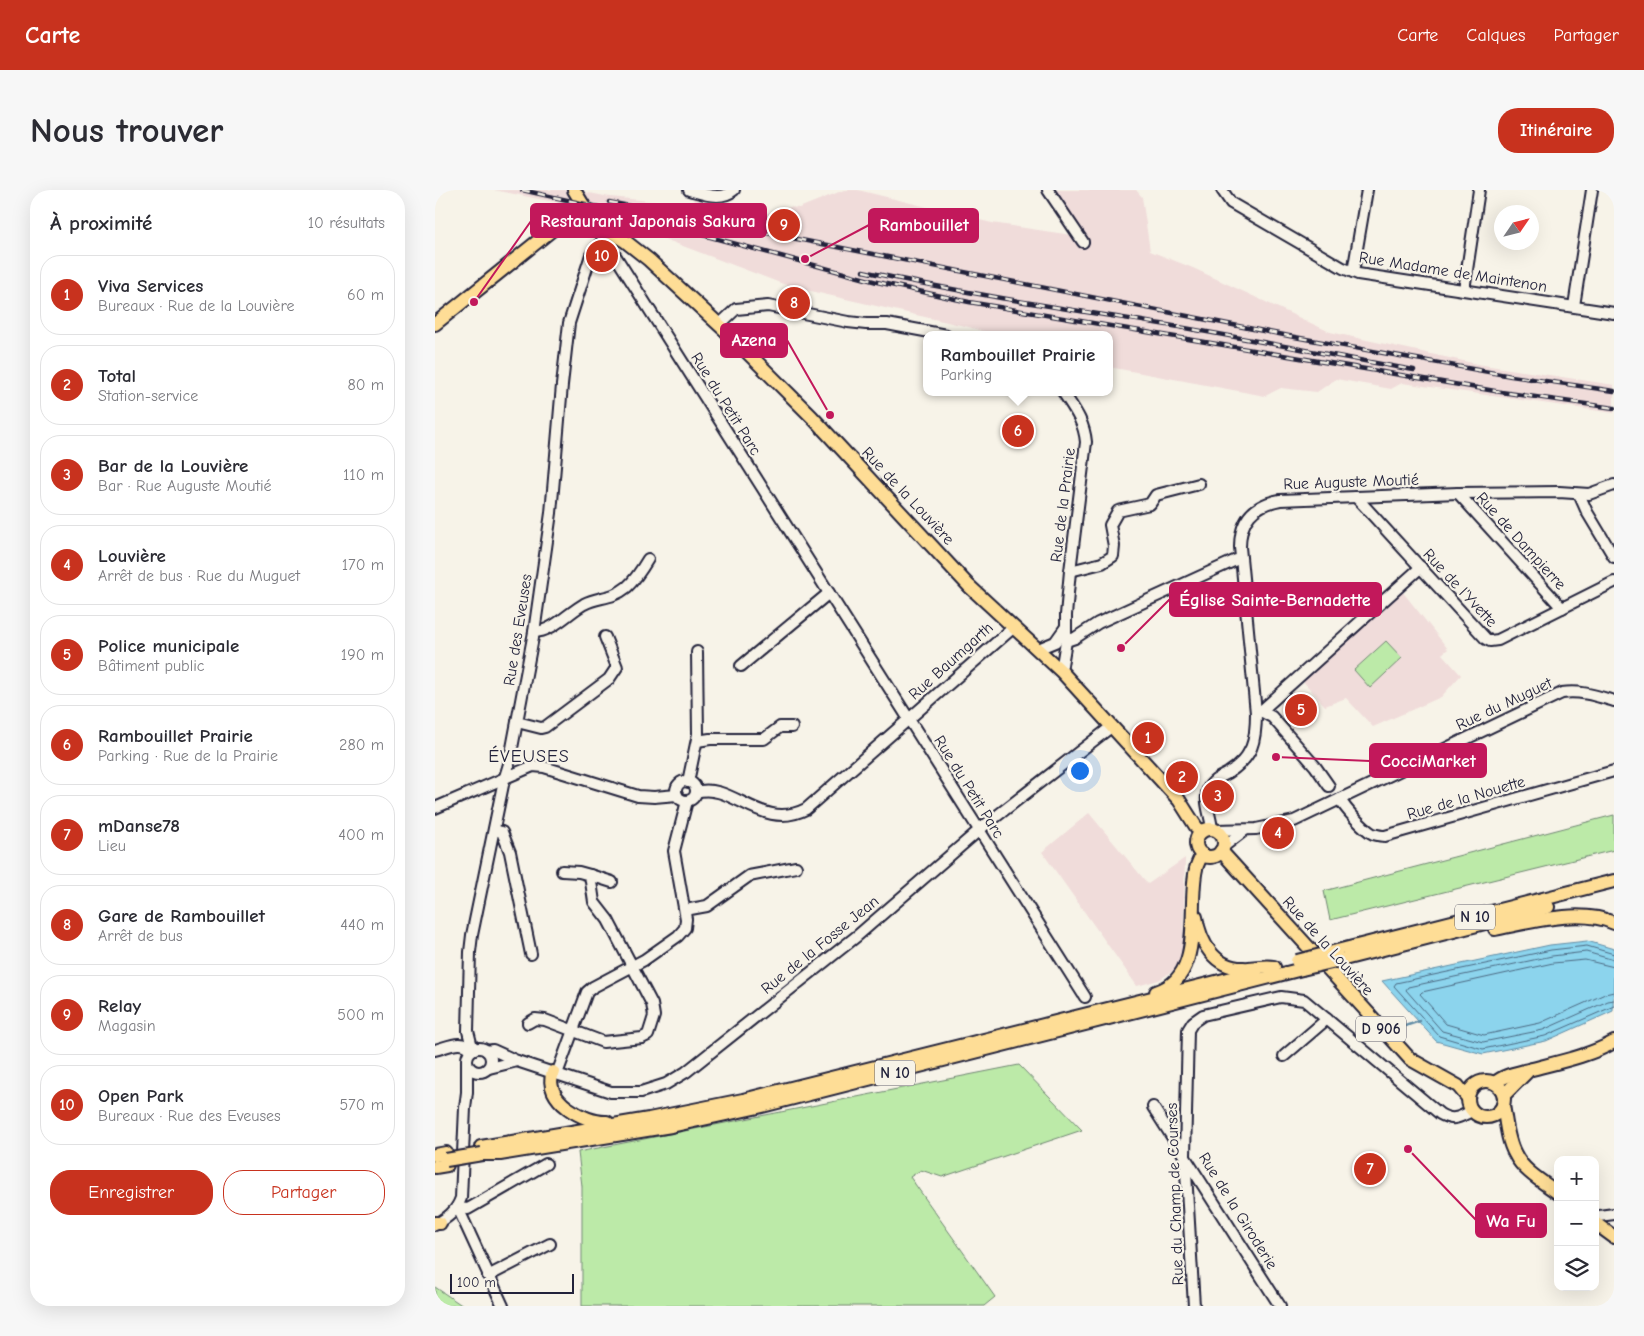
<!DOCTYPE html>
<html lang="fr">
<meta charset="utf-8">
<style>
body{margin:0;font-family:"Comic Neue",sans-serif;background:#f7f7f7;color:#2b2b33}
.controls{position:absolute;right:15px;bottom:15px;display:grid;overflow:hidden;border-radius:10px;box-shadow:0 5px 20px #0002}
.controls button{width:45px;height:45px;display:grid;place-items:center;padding:0;border:0;border-bottom:1px solid #e1e1e2;background:#fff;color:#2b2b33;font:25px sans-serif}
.compass{position:absolute;left:1059px;top:15px;width:45px;height:45px;border-radius:50%;background:#fff;box-shadow:0 5px 20px #0002;rotate:55deg}
.scale{position:absolute;left:15px;bottom:12px;width:124px;box-sizing:border-box;padding-left:5px;border:2px solid #22223b;border-top:0;font-size:14px;line-height:18px;white-space:nowrap;color:#22223b;-webkit-text-stroke:4px #f7f3e8;paint-order:stroke}
.you{position:absolute;left:644px;top:580px;width:18px;height:18px;margin:-12px;border:4px solid #fff;border-radius:50%;background:#1a73e8;box-shadow:0 0 0 8px #1a73e833}
.badge{display:grid;place-items:center;width:32px;height:32px;border-radius:50%;background:#c8321e;color:#fff;font-size:16px;font-weight:700}
.pin{position:absolute;translate:-50% -50%;border:2px solid #fff;box-shadow:0 1px 5px #0006}
.popup{position:absolute;left:488px;top:141px;width:190px;height:65px;box-sizing:border-box;display:grid;place-content:center;border-radius:10px;background:#fff;filter:drop-shadow(0 1px 4px #0005);font-size:16px;white-space:nowrap;color:#7c7c81}
.popup b{font-size:19px;color:#2b2b33}
.popup::after{content:'';position:absolute;left:50%;top:100%;margin-left:-10px;border:10px solid transparent;border-top-color:#fff}
.list{margin:0;padding:0;list-style:none}
h2{display:flex;justify-content:space-between;align-items:center;height:65px;margin:0;padding:0 20px;font-size:21px}
h2 small{font-size:16px;font-weight:400;color:#7c7c81}
.list li{display:grid;grid-template-columns:32px 1fr auto;gap:15px;align-items:center;box-sizing:border-box;height:80px;margin:0 10px 10px;padding:0 10px;border:1px solid #e1e1e2;border-radius:20px}
.list b{display:block;font-size:19px;white-space:nowrap}
.list p{margin:0;font-size:16px;white-space:nowrap;color:#7c7c81}
.list em{font-size:16px;font-style:normal;color:#7c7c81}
.actions{display:flex;gap:10px;padding:15px 20px}
.actions a{flex:1;padding:11px 0;border:1px solid #c8321e;border-radius:20px;text-align:center;font-size:18px;color:#c8321e}
.actions .main{background:#c8321e;color:#fff}
.icon{flex:none;width:28px;height:28px;fill:none;stroke:currentColor;stroke-width:2;stroke-linecap:round;stroke-linejoin:round}
.map{position:relative;flex:none;width:1179px;height:1116px;overflow:hidden;border-radius:20px}
header{display:flex;align-items:center;gap:30px;box-sizing:border-box;height:70px;padding:0 25px;background:#c8321e;color:#fff}
header strong{font-size:24px}
nav{display:flex;gap:28px;margin-inline-start:auto;font-size:18px}
.intro{display:flex;align-items:center;justify-content:space-between;box-sizing:border-box;height:120px;padding:0 30px}
h1{margin:0;font-size:35px}
.button{padding:12px 22px;border-radius:20px;background:#c8321e;color:#fff;font-size:18px;font-weight:700}
main{display:flex;gap:30px;padding:0 30px}
aside{flex:1;background:#fff;border-radius:20px;box-shadow:0 5px 20px #0002}
.map>svg:first-child{display:block}
</style>
<header>
<strong>Carte</strong>
<nav><a>Carte</a><a>Calques</a><a>Partager</a></nav>
</header>
<div class="intro"><h1>Nous trouver</h1><a class="button">Itinéraire</a></div>
<main>
<aside>
<h2>À proximité<small>10 résultats</small></h2>
<ul class="list">
<li><span class="badge">1</span><div><b>Viva Services</b><p>Bureaux · Rue de la Louvière</p></div><em>60 m</em></li>
<li><span class="badge">2</span><div><b>Total</b><p>Station-service</p></div><em>80 m</em></li>
<li><span class="badge">3</span><div><b>Bar de la Louvière</b><p>Bar · Rue Auguste Moutié</p></div><em>110 m</em></li>
<li><span class="badge">4</span><div><b>Louvière</b><p>Arrêt de bus · Rue du Muguet</p></div><em>170 m</em></li>
<li><span class="badge">5</span><div><b>Police municipale</b><p>Bâtiment public</p></div><em>190 m</em></li>
<li><span class="badge">6</span><div><b>Rambouillet Prairie</b><p>Parking · Rue de la Prairie</p></div><em>280 m</em></li>
<li><span class="badge">7</span><div><b>mDanse78</b><p>Lieu</p></div><em>400 m</em></li>
<li><span class="badge">8</span><div><b>Gare de Rambouillet</b><p>Arrêt de bus</p></div><em>440 m</em></li>
<li><span class="badge">9</span><div><b>Relay</b><p>Magasin</p></div><em>500 m</em></li>
<li><span class="badge">10</span><div><b>Open Park</b><p>Bureaux · Rue des Eveuses</p></div><em>570 m</em></li>
</ul>
<div class="actions"><a class="main">Enregistrer</a><a>Partager</a></div>
</aside>
<div class="map">
<svg width="1179" height="1116" viewBox="0 0 1179 1116">
<rect width="100%" height="100%" fill="#f7f3e8"/>
<filter id="ink" filterUnits="userSpaceOnUse"><feTurbulence type="fractalNoise" baseFrequency=".02" numOctaves="2"/><feDisplacementMap in="SourceGraphic" scale="10" xChannelSelector="R" yChannelSelector="G"/><feConvolveMatrix kernelMatrix="1 2 1 2 8 2 1 2 1" color-interpolation-filters="sRGB"/></filter>
<g filter="url(#ink)">
<g fill="#f0dcda">
<path d="M 59,0 L 139,0 L 175,7 L 235,13 L 257,17 L 259,9 L 272,12 L 273,10 L 348,26 L 352,25 L 354,17 L 364,18 L 409,0 L 423,0 L 557,33 L 643,46 L 613,0 L 701,0 L 707,7 L 715,61 L 758,78 L 895,142 L 1042,174 L 1179,195 L 1179,223 L 967,193 L 956,199 L 901,189 L 882,202 L 846,198 L 830,206 L 674,177 L 674,145 L 559,145 L 534,137 L 384,103 L 348,94 L 203,39 L 169,22 Z"/>
<path d="M 967,401 L 1013,459 L 1007,464 L 1026,485 L 1006,507 L 938,537 L 911,508 L 890,516 L 867,490 Z"/>
<path d="M 654,623 L 713,694 L 750,668 L 748,762 L 742,778 L 724,790 L 702,796 L 607,662 Z"/>
</g>
<g fill="#bceaa8" stroke="#6f8672">
<path d="M 951,451 L 967,468 L 935,498 L 919,480 Z"/>
<path d="M 1179,625 L 1179,660 L 895,730 L 889,701 Z"/>
<path d="M 584,875 L 647,940 L 507,987 L 486,980 L 475,987 L 560,1107 L 549,1116 L 147,1116 L 147,996 L 143,962 Z"/>
<path d="M 0,1097 L 28,1116 L 0,1116 Z"/>
</g>
<path fill="#8cd4ed" stroke="#628da6" d="M 1152,751 L 1179,759 L 1178,821 L 1111,851 L 1048,864 L 1001,851 L 947,791 L 1115,755 Z"/>
<g fill="none" stroke-linecap="round" stroke-linejoin="round">
<g stroke="#4c6982" stroke-width="1">
<path d="M 1179,764 L 1152,756 L 1116,760 L 961,793 L 959,796 L 1004,846 L 1048,859 L 1110,846 L 1179,816"/>
<path d="M 1179,770 L 1151,762 L 1117,766 L 973,797 L 971,800 L 1007,841 L 1048,852 L 1108,840 L 1173,811 L 1179,810"/>
<path d="M 1179,777 L 1150,770 L 1118,773 L 987,802 L 985,804 L 1011,834 L 1049,845 L 1105,833 L 1170,804 L 1179,802"/>
</g>
<path stroke="#628da6" stroke-width="2.5" d="M 970,836 L 985,831"/>
<g stroke="#22223b" stroke-width="14">
<g id="minor">
<path d="M 254,0 C 269,4 286,11 299,0"/>
<path d="M 613,0 L 648,52"/>
<path d="M 787,0 L 796,13 L 908,78 L 923,84 L 1179,123"/>
<path d="M 169,48 L 650,807"/>
<path d="M 918,82 L 932,0"/>
<path d="M 1029,100 L 1044,0"/>
<path d="M 1139,116 L 1157,0"/>
<path d="M 284,135 L 301,119 L 333,116 L 413,132 L 431,134 L 452,134 L 511,145"/>
<path d="M 1023,303 L 1127,418"/>
<path d="M 1144,304 L 1152,322 L 1179,367"/>
<path d="M 921,307 L 1051,449 L 1055,451 L 1063,450 L 1179,392"/>
<path d="M 635,381 L 667,373 L 678,366 L 679,356 L 675,335 L 683,321 L 715,314 L 721,305 L 764,294"/>
<path d="M 99,442 C 117,442 133,423 149,414 C 164,406 176,410 192,397 C 201,389 207,379 213,369"/>
<path d="M 631,451 L 640,448 L 663,433 L 801,370 L 806,370"/>
<path d="M 603,459 L 620,452 L 630,438"/>
<path d="M 306,476 L 394,403"/>
<path d="M 626,481 L 631,451 L 631,425 L 635,381 L 651,252 C 649,231 639,219 628,202"/>
<path d="M 826,521 L 837,527 L 880,576 L 894,596"/>
<path d="M 821,523 L 826,521 L 986,377"/>
<path d="M 82,532 L 106,538 L 110,537 L 174,489 L 182,477 L 170,447"/>
<path d="M 262,551 L 275,549 L 329,549 L 345,537 L 357,537"/>
<circle cx="251" cy="601" r="10"/>
<path d="M 253,592 L 263,544 L 262,462"/>
<path d="M 261,602 C 297,591 326,642 371,619 L 579,437"/>
<path d="M 905,609 C 910,619 929,639 938,644 C 942,645 947,646 950,646 L 1179,581"/>
<path d="M 0,618 L 98,576 L 109,577 L 203,606 L 219,607 L 242,605"/>
<path d="M 777,639 C 776,627 769,612 773,600 C 776,591 785,587 793,583 C 818,567 821,551 821,523 L 805,357 C 805,330 818,315 845,310 L 1023,303 L 1124,302 L 1154,304 L 1179,295"/>
<path d="M 59,640 L 67,642 L 75,662 L 96,764"/>
<path d="M 780,640 L 821,639 L 859,631 L 1127,503 C 1145,500 1162,506 1179,511"/>
<path d="M 788,657 L 810,640"/>
<path d="M 127,681 L 144,682 L 155,685"/>
<path d="M 250,720 L 272,716 L 314,686 L 361,677"/>
<path d="M 93,833 L 100,829 L 110,830 L 168,852 L 207,848 L 213,845 L 219,826 L 217,814 L 173,730 L 159,712 L 155,685 L 177,692"/>
<circle cx="44" cy="870" r="12"/>
<path d="M 39,859 L 36,853 L 33,841 L 35,762 L 37,745 L 69,590 L 74,574 L 99,442 L 116,323 L 127,195 L 134,133 L 156,65 L 172,45"/>
<path d="M 0,860 C 13,857 26,848 37,860"/>
<path d="M 52,861 L 58,860 L 82,871 L 176,902 L 206,902 L 231,894 L 251,882 L 422,746 L 549,636 L 676,537"/>
<path d="M 849,866 L 892,829"/>
<path d="M 54,878 L 82,871"/>
<path d="M 122,884 L 152,802 L 158,797 L 209,770 L 243,746 L 250,738 L 251,729 L 239,661 L 252,611"/>
<path d="M 718,917 L 845,1116"/>
<path d="M 23,1018 L 68,1116"/>
<path d="M 23,1018 L 33,1019 L 111,974"/>
<path d="M 1160,1030 L 1164,1026 L 1179,1024"/>
<path d="M 0,1035 C 12,1028 21,1022 26,1008 L 30,918 L 32,902 L 32,871"/>
<path d="M 53,1086 L 115,1054"/>
<path d="M 759,1116 L 750,966 L 753,840 L 758,832 L 768,825 L 846,807 L 869,810 L 1005,924 C 1019,932 1024,927 1037,921"/>
</g>
</g>
<g stroke="#22223b" stroke-width="16">
<g id="major">
<path d="M 139,0 L 153,23 L 162,32 L 175,42 L 190,51 L 214,70 L 292,142 L 377,227 L 534,396 L 626,481 L 744,610 L 765,643"/>
<path d="M 0,134 L 148,15"/>
<circle cx="775" cy="653" r="14"/>
<path d="M 786,661 L 975,869 L 1023,896 L 1033,908"/>
<path d="M 761,727 C 765,752 779,778 808,778 C 819,779 828,775 839,777"/>
<path d="M 1060,739 C 1096,732 1145,718 1179,733"/>
<path d="M 902,761 L 1179,691"/>
<path d="M 909,769 L 1113,717"/>
<path d="M 721,802 C 771,787 752,717 761,679 C 762,674 765,669 767,664"/>
<path d="M 118,882 C 107,910 150,933 172,932"/>
<circle cx="1051" cy="909" r="18"/>
<path d="M 1060,893 C 1070,884 1084,883 1097,879 C 1124,872 1154,866 1179,852"/>
<path d="M 1069,905 L 1092,882"/>
<path d="M 1068,915 C 1071,931 1072,950 1080,964 C 1088,981 1108,992 1123,1003"/>
<path d="M 46,957 L 214,929 L 308,910 L 821,782"/>
<path d="M 47,964 L 65,964 L 236,936 L 319,918 L 867,779"/>
<path d="M 0,965 L 11,963"/>
<path d="M 0,977 L 12,975"/>
<path d="M 0,1033 L 5,1033"/>
<path d="M 1160,1033 L 1179,1047"/>
</g>
</g>
<use href="#minor" stroke="#f7f3e8" stroke-width="10"/>
<use href="#major" stroke="#fedd96" stroke-width="12"/>
<g stroke="#22223b" stroke-width="4.5">
<g id="rail">
<path d="M 87,0 L 168,18 L 442,92 L 534,112 L 1066,202 L 1179,218"/>
<path d="M 174,12 L 854,146 L 1076,186 L 1179,201"/>
<path d="M 428,81 C 527,103 626,118 726,134 C 810,148 895,165 979,180"/>
</g>
</g>
<use href="#rail" stroke="#f7f3e8" stroke-width="2.5" stroke-dasharray="8" stroke-linecap="butt"/>
<g stroke="#22223b" stroke-width="16" stroke-linecap="butt">
<g id="major-bridge">
<path d="M 862,771 L 902,761"/>
<path d="M 867,779 L 909,769"/>
<path d="M 11,970 L 47,964"/>
</g>
</g>
<use href="#major-bridge" stroke="#fedd96" stroke-width="12"/>
</g>
</g>
<g text-anchor="middle" dominant-baseline="central" stroke-width="4.5" stroke-linejoin="round" paint-order="stroke">
<g fill="#f7f3e8" stroke="#62616f" stroke-width="1">
<rect x="1020" y="714.5" width="40" height="25" rx="4"/>
<rect x="921" y="826.5" width="50" height="25" rx="4"/>
<rect x="440" y="870.5" width="40" height="25" rx="4"/>
</g>
<g font-size="15" font-weight="bold" fill="#22223b">
<text x="1040" y="727">N 10</text>
<text x="946" y="839">D 906</text>
<text x="460" y="883">N 10</text>
</g>
<g font-size="16" fill="#22223b" stroke="#f7f3e8">
<text transform="translate(1018 82) rotate(9)">Rue Madame de Maintenon</text>
<text transform="translate(291 214) rotate(58)">Rue du Petit Parc</text>
<text transform="translate(916 292) rotate(-2)">Rue Auguste Moutié</text>
<text transform="translate(473 306) rotate(47)">Rue de la Louvière</text>
<text transform="translate(628 315) rotate(-83)">Rue de la Prairie</text>
<text transform="translate(1086 351) rotate(48)">Rue de Dampierre</text>
<text transform="translate(1025 398) rotate(47)">Rue de l'Yvette</text>
<text transform="translate(83 440) rotate(-81)">Rue des Eveuses</text>
<text transform="translate(516 471) rotate(-42)">Rue Baumgarth</text>
<text transform="translate(1069 514) rotate(-25)">Rue du Muguet</text>
<text transform="translate(534 597) rotate(58)">Rue du Petit Parc</text>
<text transform="translate(1031 608) rotate(-16)">Rue de la Nouette</text>
<text transform="translate(385 755) rotate(-39)">Rue de la Fosse Jean</text>
<text transform="translate(893 756) rotate(48)">Rue de la Louvière</text>
<text transform="translate(740 1004) rotate(-92)">Rue du Champ de Courses</text>
<text transform="translate(803 1021) rotate(58)">Rue de la Giroderie</text>
</g>
<g font-size="18" letter-spacing="1" fill="#22223b" stroke="#f7f3e8">
<text x="94" y="566">ÉVEUSES</text>
</g>
</g>
<path fill="none" stroke="#c2185b" stroke-width="2" d="M39 112L96 31M370 69L434 35M395 225L352 150M686 458L735 409M841 567L935 571M973 959L1041 1030"/>
<g fill="#c2185b" stroke="#f7f3e8" stroke-width="2">
<circle cx="39" cy="112" r="5"/>
<circle cx="370" cy="69" r="5"/>
<circle cx="395" cy="225" r="5"/>
<circle cx="686" cy="458" r="5"/>
<circle cx="841" cy="567" r="5"/>
<circle cx="973" cy="959" r="5"/>
</g>
<g fill="#c2185b" stroke="#c2185b" stroke-width="2">
<rect x="96" y="14" width="235" height="33" rx="5"/>
<rect x="434" y="19" width="109" height="33" rx="5"/>
<rect x="286" y="134" width="66" height="33" rx="5"/>
<rect x="735" y="393" width="211" height="33" rx="5"/>
<rect x="935" y="554" width="116" height="33" rx="5"/>
<rect x="1041" y="1014" width="70" height="33" rx="5"/>
</g>
<g font-size="18" text-anchor="middle" font-weight="bold" fill="#fff">
<text x="213" y="37">Restaurant Japonais Sakura</text>
<text x="489" y="41">Rambouillet</text>
<text x="319" y="156">Azena</text>
<text x="840" y="416">Église Sainte-Bernadette</text>
<text x="993" y="577">CocciMarket</text>
<text x="1076" y="1037">Wa Fu</text>
</g>
</svg>
<div class="controls">
<button>+</button>
<button>−</button>
<button><svg class="icon" aria-label="layers" viewBox="0 0 24 24"><path d="M12 4l9 5-9 5-9-5zM3 14l9 5 9-5"/></svg></button>
</div>
<svg class="compass" viewBox="-18 -18 36 36"><path d="M0-13l5 13h-10z" fill="#e53935"/><path d="M0 13l5-13h-10z" fill="#7c7c81"/></svg>
<div class="scale">100 m</div>
<div class="you"></div>
<div class="pin badge" style="left:713px;top:548px">1</div>
<div class="pin badge" style="left:747px;top:587px">2</div>
<div class="pin badge" style="left:783px;top:606px">3</div>
<div class="pin badge" style="left:843px;top:643px">4</div>
<div class="pin badge" style="left:866px;top:520px">5</div>
<div class="pin badge" style="left:583px;top:241px">6</div>
<div class="popup"><b>Rambouillet Prairie</b>Parking</div>
<div class="pin badge" style="left:935px;top:979px">7</div>
<div class="pin badge" style="left:359px;top:113px">8</div>
<div class="pin badge" style="left:349px;top:35px">9</div>
<div class="pin badge" style="left:167px;top:66px">10</div>
</div>
</main>
